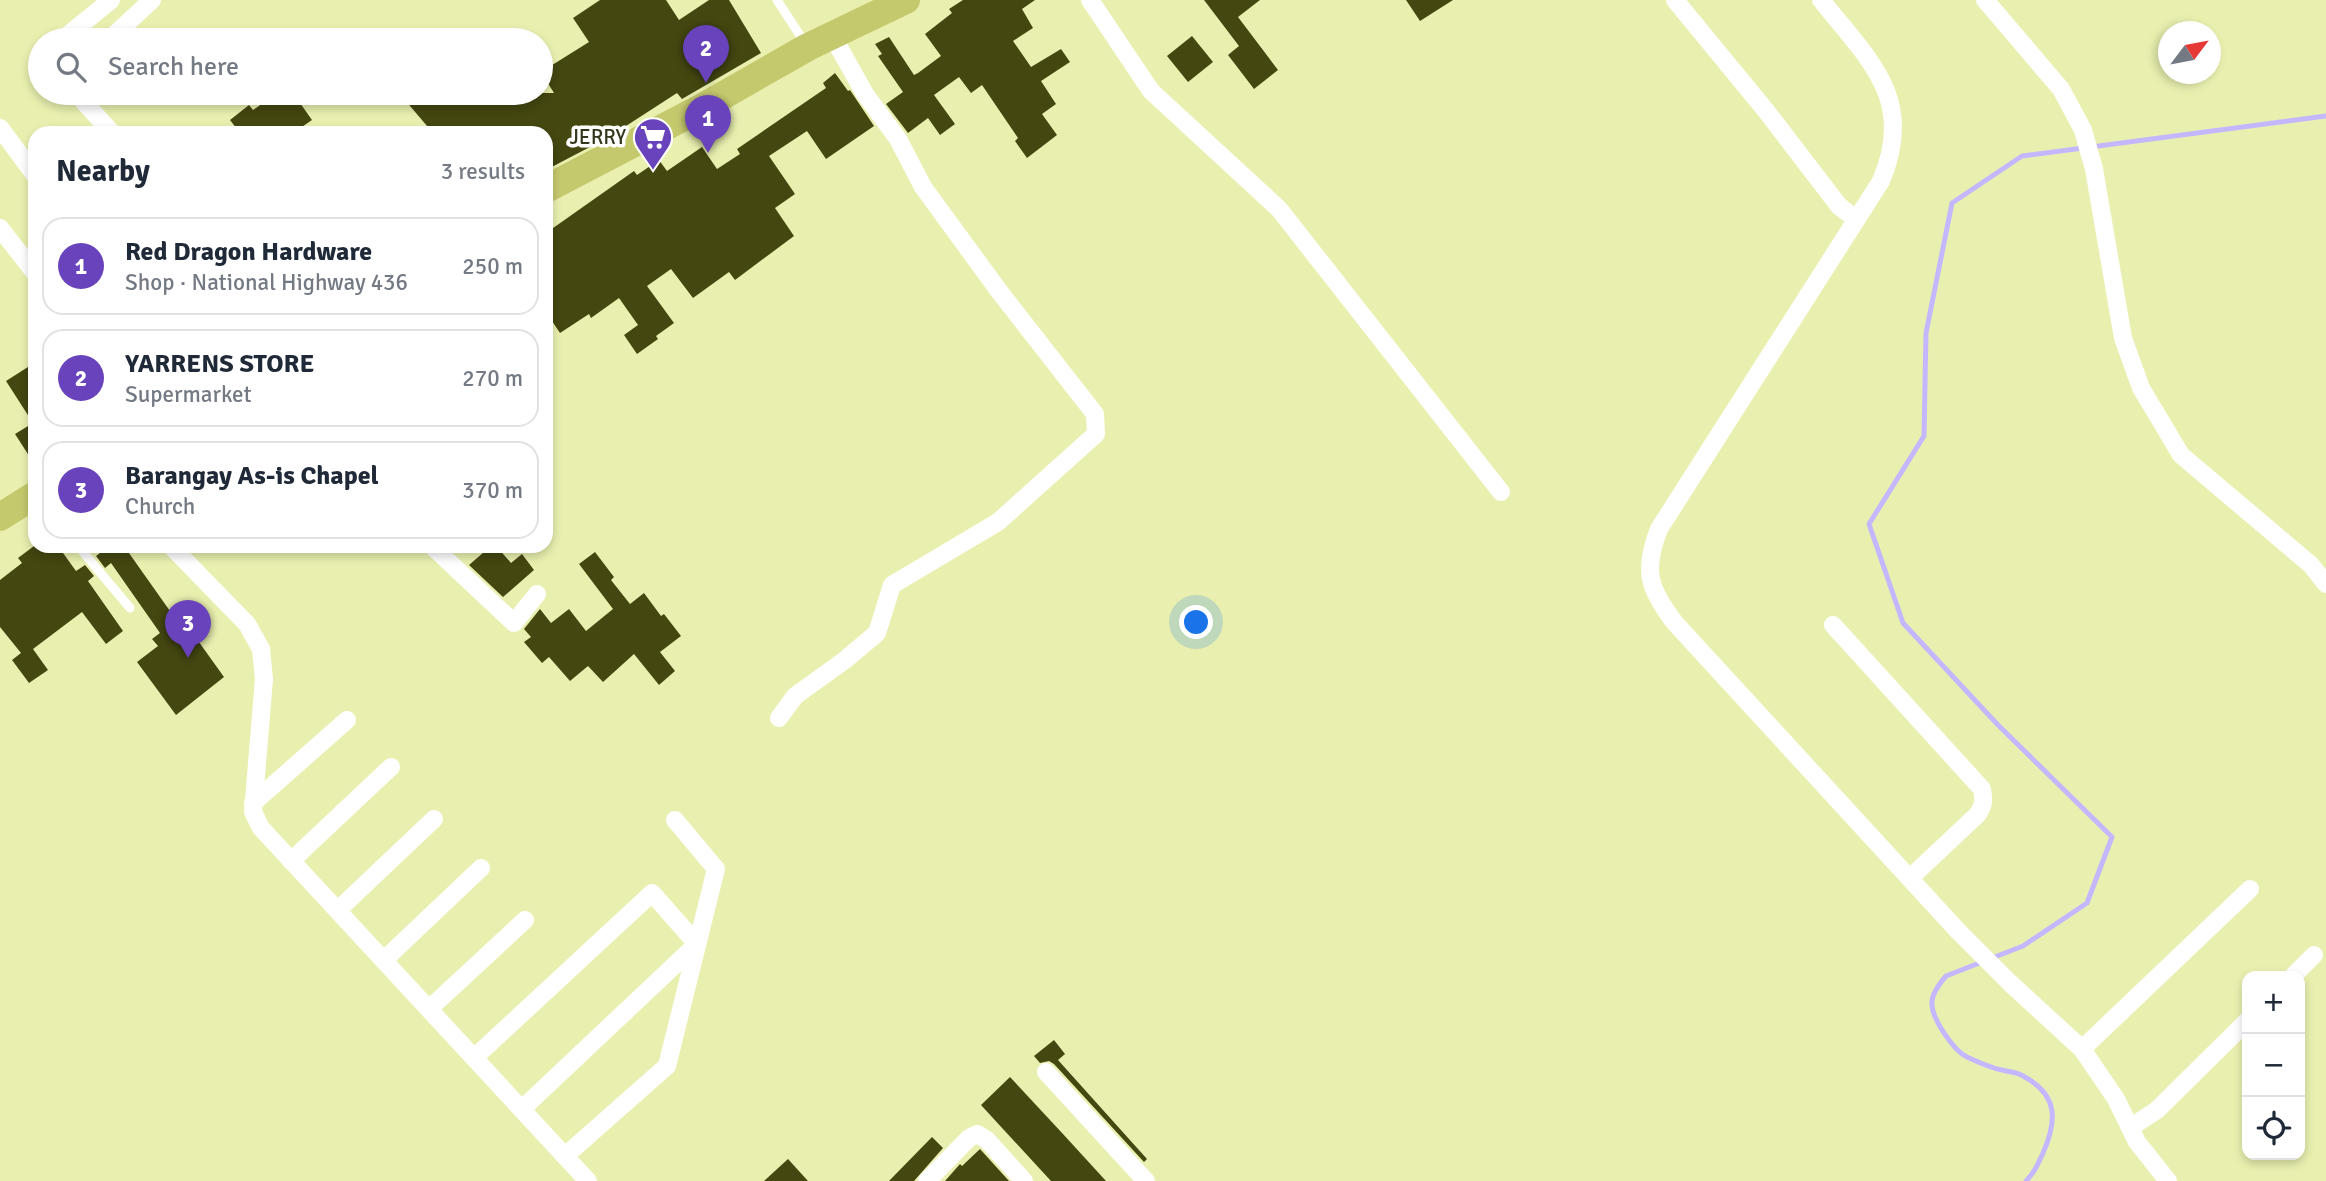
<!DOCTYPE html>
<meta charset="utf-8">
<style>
body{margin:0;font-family:Signika,sans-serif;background:#f6f6f7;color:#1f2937}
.controls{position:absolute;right:21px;bottom:21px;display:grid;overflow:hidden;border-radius:14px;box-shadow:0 4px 10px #0003}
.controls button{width:63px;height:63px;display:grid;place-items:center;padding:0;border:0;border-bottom:2px solid #e0e1e3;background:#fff;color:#1f2937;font:35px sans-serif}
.compass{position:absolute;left:2158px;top:21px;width:63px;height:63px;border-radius:50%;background:#fff;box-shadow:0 4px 10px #0003;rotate:58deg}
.you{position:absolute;left:1197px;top:623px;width:24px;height:24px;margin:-18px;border:5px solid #fff;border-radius:50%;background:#1a73e8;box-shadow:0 0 0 10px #1a73e833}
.badge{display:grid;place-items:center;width:46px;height:46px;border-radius:50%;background:#6843bb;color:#fff;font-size:23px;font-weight:700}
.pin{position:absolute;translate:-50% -58px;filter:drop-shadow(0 2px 4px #0008)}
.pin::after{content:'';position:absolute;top:37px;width:24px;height:21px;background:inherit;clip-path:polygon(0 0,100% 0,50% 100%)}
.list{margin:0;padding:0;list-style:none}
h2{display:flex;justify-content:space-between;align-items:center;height:91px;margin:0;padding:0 28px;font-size:30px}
h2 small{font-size:23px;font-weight:400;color:#747a83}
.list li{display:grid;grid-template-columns:46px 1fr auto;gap:21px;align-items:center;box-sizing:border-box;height:98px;margin:0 14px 14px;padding:0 14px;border:2px solid #e0e1e3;border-radius:21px}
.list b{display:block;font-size:26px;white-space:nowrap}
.list p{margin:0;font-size:23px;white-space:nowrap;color:#747a83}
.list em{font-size:23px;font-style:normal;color:#747a83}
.icon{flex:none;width:38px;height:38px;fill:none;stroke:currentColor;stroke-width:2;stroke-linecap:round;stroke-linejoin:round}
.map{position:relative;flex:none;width:2326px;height:1181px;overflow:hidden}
.search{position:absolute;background:#fff;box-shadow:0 4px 10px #0003;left:28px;top:28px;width:525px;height:77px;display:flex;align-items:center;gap:18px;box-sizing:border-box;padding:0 24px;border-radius:38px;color:#747a83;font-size:26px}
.panel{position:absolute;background:#fff;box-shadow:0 4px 10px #0003;left:28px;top:126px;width:525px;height:427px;border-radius:21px}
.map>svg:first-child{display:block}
</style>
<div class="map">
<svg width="2326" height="1181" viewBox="0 0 2326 1181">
<rect width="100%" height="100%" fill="#e9f0af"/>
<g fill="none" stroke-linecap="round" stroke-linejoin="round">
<path stroke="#c5b7fe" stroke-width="5" d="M 2026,1181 C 2034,1173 2038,1164 2043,1153 C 2057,1121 2059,1095 2023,1076 C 2017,1072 2009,1072 2002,1070 C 1991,1068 1978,1062 1967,1057 C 1954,1051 1932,1019 1932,1004 C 1931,994 1940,983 1946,976 L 2023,946 L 2087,903 L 2112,837 L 1998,725 L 1903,623 L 1869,524 L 1924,436 L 1926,333 L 1952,203 L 2022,156 L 2326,116"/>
</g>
<g fill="#444710">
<path d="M 600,0 L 666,0 L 679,20 L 709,0 L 729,0 L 761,53 L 682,99 L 677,93 L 609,137 L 546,170 L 546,133 L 433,133 L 399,93 L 554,93 L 541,72 L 589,42 L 573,18 Z"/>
<path d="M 963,0 L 1035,0 L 1022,9 L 1033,28 L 1013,41 L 1031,67 L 1061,49 L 1070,62 L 1041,81 L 1056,104 L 1042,114 L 1057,135 L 1027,158 L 1015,141 L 1018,138 L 982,85 L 971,93 L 959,77 L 934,95 L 955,124 L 940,135 L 928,118 L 908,133 L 886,104 L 903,92 L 878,56 L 882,54 L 875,44 L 889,37 L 914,75 L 918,73 L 941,56 L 925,34 L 952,13 L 949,9 Z"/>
<path d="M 1204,0 L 1260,0 L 1238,17 L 1278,70 L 1254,89 L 1228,55 L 1239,46 Z"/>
<path d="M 1406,0 L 1453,0 L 1420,21 Z"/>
<path d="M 1192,36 L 1213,62 L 1188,82 L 1167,56 Z"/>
<path d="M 835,73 L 848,91 L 850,90 L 874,126 L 826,159 L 807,131 L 769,156 L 795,194 L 775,208 L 794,236 L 735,280 L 729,272 L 693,298 L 671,269 L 647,286 L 674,323 L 656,336 L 658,339 L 637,354 L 624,335 L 638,325 L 619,298 L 591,318 L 589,314 L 560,333 L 546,312 L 546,233 L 634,171 L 637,175 L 659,160 L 667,171 L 702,147 L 717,169 L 740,154 L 737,149 L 826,88 L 823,83 Z"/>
<path d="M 278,93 L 293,93 L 312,120 L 293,133 L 240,133 L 230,120 L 249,105 L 253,110 Z"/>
<path d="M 28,367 L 35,377 L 35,465 L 15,434 L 33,423 L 6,381 Z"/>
<path d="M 34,546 L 58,546 L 76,571 L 85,565 L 94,576 L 88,581 L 123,631 L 106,644 L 82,612 L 33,649 L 48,670 L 29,683 L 12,660 L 21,653 L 0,627 L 0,580 L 22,563 L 18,558 Z"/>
<path d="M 95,546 L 124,546 L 177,621 L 181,617 L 224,677 L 176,715 L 137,662 L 158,646 L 152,639 L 160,633 L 111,563 L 105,568 L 96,556 L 100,553 Z"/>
<path d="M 491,546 L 496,546 L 511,563 L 522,554 L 534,570 L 503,597 L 469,565 Z"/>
<path d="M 595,552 L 614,577 L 611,580 L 630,604 L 644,593 L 661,616 L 664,614 L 681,636 L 660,652 L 675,671 L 659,685 L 634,654 L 603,682 L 588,666 L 570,681 L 549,657 L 542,663 L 524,642 L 531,637 L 524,629 L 540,609 L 551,623 L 569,609 L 586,631 L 613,609 L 579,564 Z"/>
<path d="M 1054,1040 L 1065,1054 L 1058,1060 L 1147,1159 L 1144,1162 L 1054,1064 L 1049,1061 L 1040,1063 L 1034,1056 Z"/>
<path d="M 1010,1077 L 1063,1134 L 1106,1181 L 1051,1181 L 1003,1129 L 981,1105 Z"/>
<path d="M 932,1137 L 943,1148 L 914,1181 L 889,1181 Z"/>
<path d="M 980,1149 L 1009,1181 L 945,1181 L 960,1164 L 962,1166 Z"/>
<path d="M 788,1159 L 808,1181 L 764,1181 Z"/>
</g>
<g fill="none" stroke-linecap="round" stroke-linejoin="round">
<g stroke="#fff" stroke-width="9">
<path d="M 777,0 L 807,46"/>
<path d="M 78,546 L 130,608"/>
</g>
<g stroke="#fff" stroke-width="18">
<path d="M 1090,0 L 1151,91 L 1279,209 L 1501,492"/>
<path d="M 1675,0 L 1767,112 L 1839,206 L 1856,219"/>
<path d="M 1821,0 C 1869,60 1916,99 1881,181 L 1659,529 C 1643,570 1648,588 1675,623 L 1958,931 L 2010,983 L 2082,1049 L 2116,1099 L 2137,1142 L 2168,1181"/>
<path d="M 1985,0 L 2061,89 L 2083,130 L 2094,169 L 2123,338 L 2141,388 L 2181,455 L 2311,565 L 2326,584"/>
<path d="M 62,40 L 111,0"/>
<path d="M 109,40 L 152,0"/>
<path d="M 76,93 L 112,133"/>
<path d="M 0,128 L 35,175"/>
<path d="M 0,228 L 35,273"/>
<path d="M 171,546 L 247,624 L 261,649 L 264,679 L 253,812 L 261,828 L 588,1181"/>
<path d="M 432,546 L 514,623 L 537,594"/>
<path d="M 1833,625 L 1982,789 C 1984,800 1984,806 1977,815 L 1910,878"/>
<path d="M 779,718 L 795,696 L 845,660 L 877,633 L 892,585 L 998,522 L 1096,434 L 1095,414 L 999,291 L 923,187 L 898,139 L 865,94 L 832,35"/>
<path d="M 253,803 L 347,720"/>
<path d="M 291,861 L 391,767"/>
<path d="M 338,910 L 434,819"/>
<path d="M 384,960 L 481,868"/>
<path d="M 2293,976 L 2314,955"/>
<path d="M 429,1009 L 525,920"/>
<path d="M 2082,1049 L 2250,889"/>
<path d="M 475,1057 L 652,893 L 697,944 L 522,1109"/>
<path d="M 1046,1072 L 1146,1181"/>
<path d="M 2131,1127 L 2157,1110 L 2247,1021"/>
<path d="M 565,1156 L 667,1066 L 716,869 L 675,820"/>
<path d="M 927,1181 L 969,1138 L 977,1134 L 987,1140 L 1024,1181"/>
</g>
<g stroke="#c5c96e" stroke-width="28">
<path d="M 546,189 L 701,108 L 808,47 L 906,0"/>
<path d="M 0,517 L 35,495"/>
</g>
</g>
<defs>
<g id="supermarket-pin" transform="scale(2.0125)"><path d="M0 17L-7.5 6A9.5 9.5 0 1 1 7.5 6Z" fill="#6843bb" stroke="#fff"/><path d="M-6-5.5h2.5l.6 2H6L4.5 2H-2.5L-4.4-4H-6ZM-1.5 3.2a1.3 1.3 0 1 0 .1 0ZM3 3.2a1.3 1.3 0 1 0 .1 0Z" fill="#fff"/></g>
</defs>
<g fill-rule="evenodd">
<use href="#supermarket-pin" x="653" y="137"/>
</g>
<g text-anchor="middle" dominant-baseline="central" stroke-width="7" stroke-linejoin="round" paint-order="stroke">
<g font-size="21" fill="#34361c" stroke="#fff" text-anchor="end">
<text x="626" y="137">JERRY</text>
</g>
</g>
</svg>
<div class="controls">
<button>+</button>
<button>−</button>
<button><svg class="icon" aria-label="locate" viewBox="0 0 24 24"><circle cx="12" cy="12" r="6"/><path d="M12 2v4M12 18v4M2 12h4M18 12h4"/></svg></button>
</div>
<svg class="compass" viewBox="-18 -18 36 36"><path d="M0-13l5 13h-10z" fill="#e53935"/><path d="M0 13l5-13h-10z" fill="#747a83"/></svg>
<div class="you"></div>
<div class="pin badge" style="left:708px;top:153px">1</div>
<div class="pin badge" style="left:706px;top:83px">2</div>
<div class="pin badge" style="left:188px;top:658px">3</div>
<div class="search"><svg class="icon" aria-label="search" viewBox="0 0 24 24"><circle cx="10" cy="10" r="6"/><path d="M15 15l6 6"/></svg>Search here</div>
<section class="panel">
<h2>Nearby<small>3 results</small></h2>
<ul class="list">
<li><span class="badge">1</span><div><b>Red Dragon Hardware</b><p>Shop · National Highway 436</p></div><em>250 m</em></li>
<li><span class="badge">2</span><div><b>YARRENS STORE</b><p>Supermarket</p></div><em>270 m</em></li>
<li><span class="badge">3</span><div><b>Barangay As-is Chapel</b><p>Church</p></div><em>370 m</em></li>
</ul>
</section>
</div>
